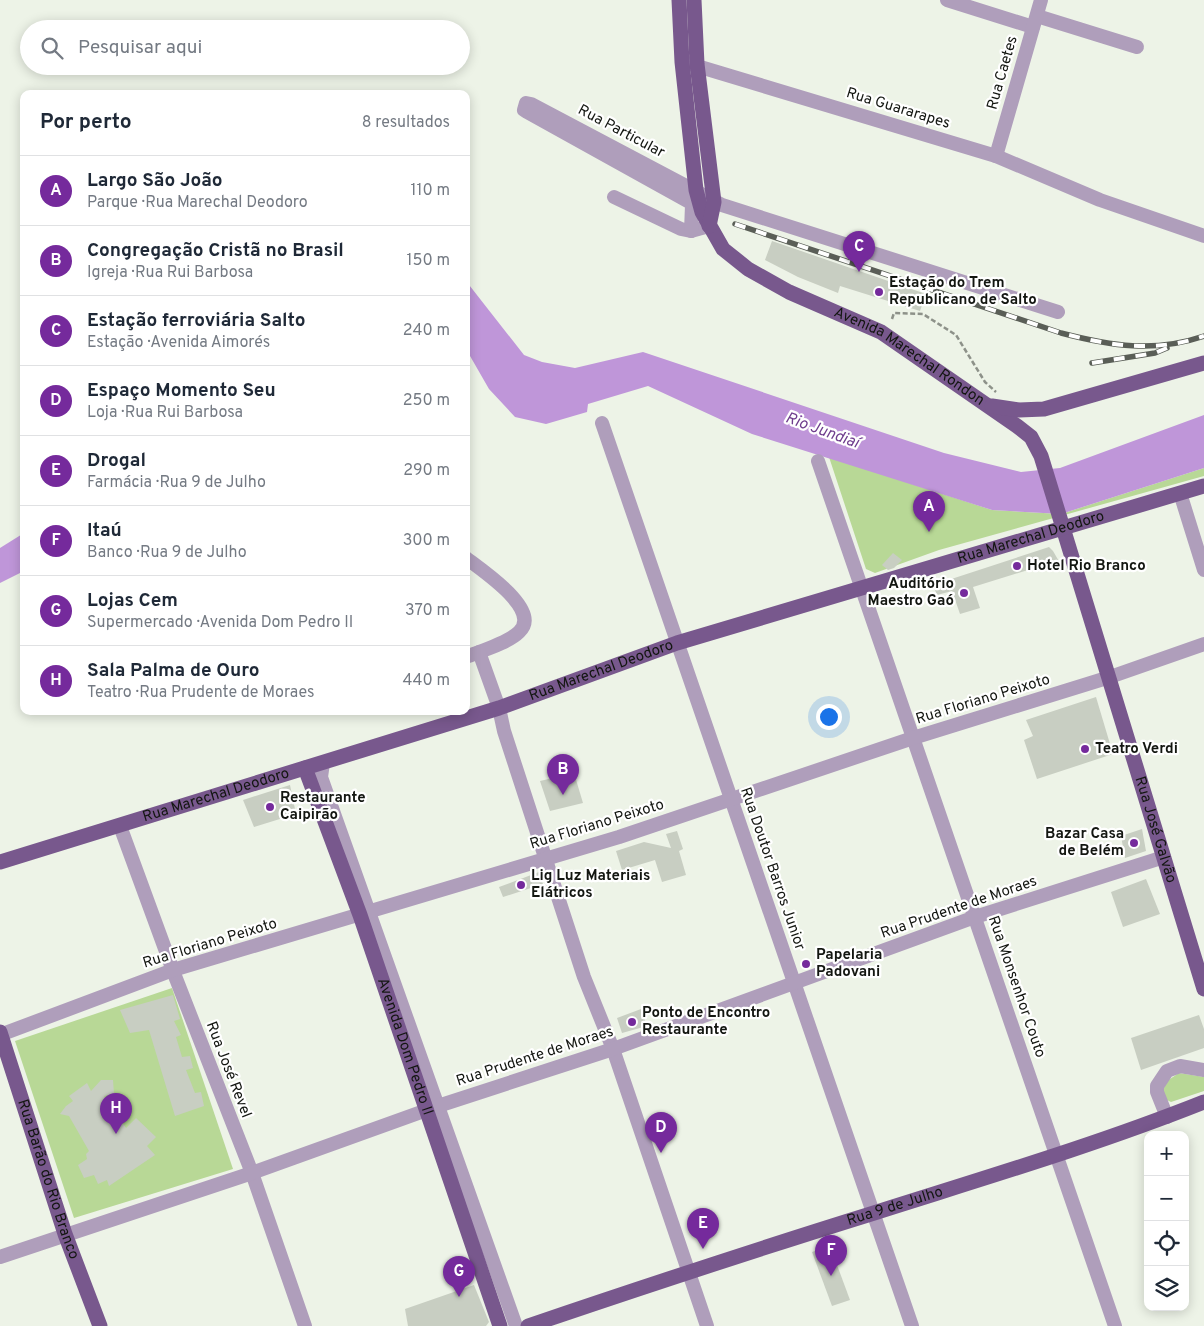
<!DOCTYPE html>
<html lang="pt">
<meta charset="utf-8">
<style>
body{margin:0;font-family:Overpass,sans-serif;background:#f6f6f7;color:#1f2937}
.controls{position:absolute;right:15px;bottom:15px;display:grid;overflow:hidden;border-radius:10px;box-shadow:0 2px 12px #0003}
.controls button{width:45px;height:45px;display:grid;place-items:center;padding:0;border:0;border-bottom:1px solid #e0e1e3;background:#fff;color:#1f2937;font:25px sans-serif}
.you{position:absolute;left:828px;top:716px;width:18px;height:18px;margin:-12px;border:4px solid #fff;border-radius:50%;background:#1a73e8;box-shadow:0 0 0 8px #1a73e833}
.badge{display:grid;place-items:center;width:32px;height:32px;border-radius:50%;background:#752a9c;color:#fff;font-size:16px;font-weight:700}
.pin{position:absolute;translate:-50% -41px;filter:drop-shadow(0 1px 2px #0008)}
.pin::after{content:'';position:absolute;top:26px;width:18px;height:15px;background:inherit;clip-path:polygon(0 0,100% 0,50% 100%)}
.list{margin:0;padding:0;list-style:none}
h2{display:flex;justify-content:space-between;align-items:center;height:65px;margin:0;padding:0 20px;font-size:21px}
h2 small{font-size:16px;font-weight:400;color:#747a83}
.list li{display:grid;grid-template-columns:32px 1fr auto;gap:15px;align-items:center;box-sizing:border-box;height:70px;padding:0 20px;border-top:1px solid #e0e1e3}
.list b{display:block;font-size:19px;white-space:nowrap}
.list p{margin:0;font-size:16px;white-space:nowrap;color:#747a83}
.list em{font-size:16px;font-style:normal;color:#747a83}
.icon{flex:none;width:28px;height:28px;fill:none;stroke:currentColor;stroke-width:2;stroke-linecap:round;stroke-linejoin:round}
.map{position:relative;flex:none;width:1204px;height:1326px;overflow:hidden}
.search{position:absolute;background:#fff;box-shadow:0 2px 12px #0003;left:20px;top:20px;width:450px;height:55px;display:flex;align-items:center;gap:12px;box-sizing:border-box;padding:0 18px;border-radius:28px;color:#747a83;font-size:19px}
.panel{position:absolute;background:#fff;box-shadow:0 2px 12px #0003;left:20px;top:90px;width:450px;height:625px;border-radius:10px}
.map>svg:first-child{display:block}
</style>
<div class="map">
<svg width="1204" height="1326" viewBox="0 0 1204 1326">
<rect width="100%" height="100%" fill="#edf3e7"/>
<g fill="#b8d896">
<path d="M 829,457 L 992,510 L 1061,514 L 1204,468 L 1204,476 L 939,550 L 875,573 L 866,569 Z"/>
<path d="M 172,988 L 233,1169 L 74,1218 L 15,1041 Z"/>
<path d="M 1179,1073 L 1204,1077 L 1204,1091 L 1171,1102 L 1167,1100 L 1162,1092 L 1167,1081 Z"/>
</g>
<g fill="#bf96d9">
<path d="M 466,281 L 524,355 L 542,362 L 575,368 L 643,352 L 944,453 L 1021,472 L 1060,468 L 1204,415 L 1204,468 L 1061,514 L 992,510 L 752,434 L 648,386 L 588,404 L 587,412 L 546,424 L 515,417 L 489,389 L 466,349 Z"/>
<path d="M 24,533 L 24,571 L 0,583 L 0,548 Z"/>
</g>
<g fill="#c8cec2">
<path d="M 772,241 L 926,294 L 920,311 L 840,286 L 838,293 L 798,277 L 765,260 Z"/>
<path d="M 1049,547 L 1053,551 L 1060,563 L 1048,567 L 1047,564 L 973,587 L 980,608 L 960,614 L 952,591 L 937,595 L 933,585 Z"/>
<path d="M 893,553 L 902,560 L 894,568 L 888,570 L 882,565 Z"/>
<path d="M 1096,697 L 1113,754 L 1037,779 L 1024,740 L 1033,736 L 1026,720 Z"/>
<path d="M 574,773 L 583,803 L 550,811 L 540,781 Z"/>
<path d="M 290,785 L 296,814 L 254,827 L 243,800 Z"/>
<path d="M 1142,829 L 1146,851 L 1125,858 L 1121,836 Z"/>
<path d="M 677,831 L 683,849 L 679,851 L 686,875 L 662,882 L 655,860 L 622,870 L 616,851 L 644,842 L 671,848 L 666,834 Z"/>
<path d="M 539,872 L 543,884 L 503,897 L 499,887 Z"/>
<path d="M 1146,879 L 1160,914 L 1123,927 L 1111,892 Z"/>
<path d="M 173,995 L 180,1019 L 174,1021 L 181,1035 L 176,1037 L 182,1057 L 190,1056 L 193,1068 L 186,1070 L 195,1093 L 201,1092 L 204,1106 L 175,1116 L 149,1030 L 130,1033 L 120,1010 Z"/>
<path d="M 641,1009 L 647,1026 L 622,1033 L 617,1018 Z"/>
<path d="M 1199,1015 L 1204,1029 L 1204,1048 L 1141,1070 L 1131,1038 Z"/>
<path d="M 101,1080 L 113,1080 L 114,1094 L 104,1096 L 126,1128 L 136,1118 L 156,1137 L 147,1146 L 155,1155 L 109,1186 L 107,1180 L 98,1184 L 94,1175 L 84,1178 L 78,1165 L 87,1159 L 86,1154 L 89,1151 L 69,1116 L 60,1114 L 66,1106 L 73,1101 L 69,1096 L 87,1083 L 91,1091 Z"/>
<path d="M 830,1246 L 850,1300 L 832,1306 L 812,1252 Z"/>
<path d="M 474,1285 L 489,1322 L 486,1326 L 408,1326 L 405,1309 Z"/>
</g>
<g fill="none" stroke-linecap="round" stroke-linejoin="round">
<path stroke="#8d9189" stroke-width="2.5" stroke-dasharray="5 2.5" stroke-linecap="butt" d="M 892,319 L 894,313 L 923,314 L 956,335 L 985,382 L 996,392"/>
<g stroke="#af9ebb" stroke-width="14">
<path d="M 947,0 L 1033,27"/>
<path d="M 1037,16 L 1137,47"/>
<path d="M 687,63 L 996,156 L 1100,200 L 1204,236"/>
<path d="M 996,156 L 1041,0"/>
<path d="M 614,197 L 681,229 L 691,231 L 709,226"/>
<path d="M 691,231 L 692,205 L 691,203 L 527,112 L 524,110 L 526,103 L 531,104 L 722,205 L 1058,312"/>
<path d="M 602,423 L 912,1326"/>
<path d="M 818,461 L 1115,1326"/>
<path d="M 1180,493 L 1204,570"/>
<path d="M 466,558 C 481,570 543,610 519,632 C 508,643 481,651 466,657"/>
<path d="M 479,652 L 499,708 L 504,731 L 584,977 L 613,1049 L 707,1326"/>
<path d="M 323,763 L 321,777 L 516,1326"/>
<path d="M 120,826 L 175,976 L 252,1173 L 305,1326"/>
<path d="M 0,1035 L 173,970 L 619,837 L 913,738 L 1110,677 L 1204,644"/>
<path d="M 1167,1117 L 1157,1092 L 1157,1086 L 1167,1071 L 1180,1066 L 1204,1070"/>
<path d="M 0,1257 L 252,1173 L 438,1106 L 613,1049 L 975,917 L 1164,857"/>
</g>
<g stroke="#78588d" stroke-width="15">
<path id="s1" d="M 679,0 L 682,62 L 696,190 L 702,212 L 723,249 L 748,269 L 789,292 L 881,332 L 1017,426 L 1031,437 L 1041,456 L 1204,989"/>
<path d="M 694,0 L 697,64 L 714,202 L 709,226"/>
<path d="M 992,406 L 1019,410 L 1044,409 L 1204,363"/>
<path id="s2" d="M 305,768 L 360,915 L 500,1326"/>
<path id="s3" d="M 0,862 L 499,708 L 677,643 L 1204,486"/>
<path id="s4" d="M 0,1032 L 65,1234 L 100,1326"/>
<path id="s5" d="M 528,1326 C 643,1287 758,1249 874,1213 C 984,1178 1096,1145 1204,1102"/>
</g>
<g stroke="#5a5e57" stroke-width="5.5">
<g id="rail">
<path d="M 735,224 L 1061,333 C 1111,346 1154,353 1204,336"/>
<path d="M 1092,363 L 1155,353 L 1167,348"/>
</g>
</g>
<use href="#rail" stroke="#fff" stroke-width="4" stroke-dasharray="11" stroke-linecap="butt"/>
</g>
<g fill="#752a9c" stroke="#fff" stroke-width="2">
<circle cx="879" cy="292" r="5"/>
<circle cx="1017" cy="566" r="5"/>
<circle cx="964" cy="593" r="5"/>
<circle cx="1085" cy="749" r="5"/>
<circle cx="270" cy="807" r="5"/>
<circle cx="1134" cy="843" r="5"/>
<circle cx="521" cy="885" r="5"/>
<circle cx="806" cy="964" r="5"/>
<circle cx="632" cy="1022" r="5"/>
</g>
<g text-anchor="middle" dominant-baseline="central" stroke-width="4.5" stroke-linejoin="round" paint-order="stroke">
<g font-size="15" fill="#131611" stroke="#fff">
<text transform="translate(1003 73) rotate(-74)">Rua Caetes</text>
<text transform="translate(898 109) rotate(17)">Rua Guararapes</text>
<text transform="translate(621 132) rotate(28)">Rua Particular</text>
<text stroke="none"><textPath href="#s1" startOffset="472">Avenida Marechal Rondon</textPath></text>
<text stroke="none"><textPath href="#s3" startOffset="1081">Rua Marechal Deodoro</textPath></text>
<text stroke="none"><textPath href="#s3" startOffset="631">Rua Marechal Deodoro</textPath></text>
<text transform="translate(983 700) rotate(-17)">Rua Floriano Peixoto</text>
<text stroke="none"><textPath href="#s3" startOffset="226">Rua Marechal Deodoro</textPath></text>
<text transform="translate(597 825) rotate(-17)">Rua Floriano Peixoto</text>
<text stroke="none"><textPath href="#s1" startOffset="1031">Rua José Galvão</textPath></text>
<text transform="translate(772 869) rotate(71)">Rua Doutor Barros Junior</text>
<text transform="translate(959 908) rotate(-19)">Rua Prudente de Moraes</text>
<text transform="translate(210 944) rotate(-17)">Rua Floriano Peixoto</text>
<text transform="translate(1016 987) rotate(71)">Rua Monsenhor Couto</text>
<text stroke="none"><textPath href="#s2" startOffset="296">Avenida Dom Pedro II</textPath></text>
<text transform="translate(535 1057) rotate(-18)">Rua Prudente de Moraes</text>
<text transform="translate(228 1070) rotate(69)">Rua José Revel</text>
<text stroke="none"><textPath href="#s4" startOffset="155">Rua Barão do Rio Branco</textPath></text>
<text stroke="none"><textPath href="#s5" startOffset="386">Rua 9 de Julho</textPath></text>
</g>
<g font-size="15" font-weight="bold" fill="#131611" stroke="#fff" text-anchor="start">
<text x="889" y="283">Estação do Trem<tspan x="889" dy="17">Republicano de Salto</tspan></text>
<text x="1027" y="566">Hotel Rio Branco</text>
<text x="954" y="584" text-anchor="end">Auditório<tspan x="954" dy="17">Maestro Gaó</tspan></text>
<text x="1095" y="749">Teatro Verdi</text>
<text x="280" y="798">Restaurante<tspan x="280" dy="17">Caipirão</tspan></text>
<text x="1124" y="834" text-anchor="end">Bazar Casa<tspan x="1124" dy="17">de Belém</tspan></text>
<text x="531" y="876">Lig Luz Materiais<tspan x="531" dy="17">Elátricos</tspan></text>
<text x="816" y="955">Papelaria<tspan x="816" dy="17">Padovani</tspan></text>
<text x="642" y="1013">Ponto de Encontro<tspan x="642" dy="17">Restaurante</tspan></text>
</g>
<g font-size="16" font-style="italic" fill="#6f3d8d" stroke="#fff">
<text transform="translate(822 431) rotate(20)">Rio Jundiaí</text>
</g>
</g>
</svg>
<div class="controls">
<button>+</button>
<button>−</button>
<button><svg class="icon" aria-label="locate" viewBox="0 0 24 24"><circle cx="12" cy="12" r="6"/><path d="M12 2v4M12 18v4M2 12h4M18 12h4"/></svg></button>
<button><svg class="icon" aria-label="layers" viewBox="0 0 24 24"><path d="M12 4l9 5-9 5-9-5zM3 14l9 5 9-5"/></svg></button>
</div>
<div class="you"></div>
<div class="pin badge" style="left:929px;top:532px">A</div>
<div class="pin badge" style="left:563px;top:795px">B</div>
<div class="pin badge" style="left:859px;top:272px">C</div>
<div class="pin badge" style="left:661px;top:1153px">D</div>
<div class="pin badge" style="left:703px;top:1249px">E</div>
<div class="pin badge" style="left:831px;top:1276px">F</div>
<div class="pin badge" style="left:459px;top:1297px">G</div>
<div class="pin badge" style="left:116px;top:1134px">H</div>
<div class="search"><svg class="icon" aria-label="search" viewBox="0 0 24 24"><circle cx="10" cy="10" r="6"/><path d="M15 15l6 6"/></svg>Pesquisar aqui</div>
<section class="panel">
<h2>Por perto<small>8 resultados</small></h2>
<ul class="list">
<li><span class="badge">A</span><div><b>Largo São João</b><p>Parque · Rua Marechal Deodoro</p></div><em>110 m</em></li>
<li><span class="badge">B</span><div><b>Congregação Cristã no Brasil</b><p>Igreja · Rua Rui Barbosa</p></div><em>150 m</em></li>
<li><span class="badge">C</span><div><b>Estação ferroviária Salto</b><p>Estação · Avenida Aimorés</p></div><em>240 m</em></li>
<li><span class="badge">D</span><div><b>Espaço Momento Seu</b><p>Loja · Rua Rui Barbosa</p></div><em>250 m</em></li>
<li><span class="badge">E</span><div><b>Drogal</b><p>Farmácia · Rua 9 de Julho</p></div><em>290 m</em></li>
<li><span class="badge">F</span><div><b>Itaú</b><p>Banco · Rua 9 de Julho</p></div><em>300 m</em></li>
<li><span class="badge">G</span><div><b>Lojas Cem</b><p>Supermercado · Avenida Dom Pedro II</p></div><em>370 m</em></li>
<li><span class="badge">H</span><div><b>Sala Palma de Ouro</b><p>Teatro · Rua Prudente de Moraes</p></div><em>440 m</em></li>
</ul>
</section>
</div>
